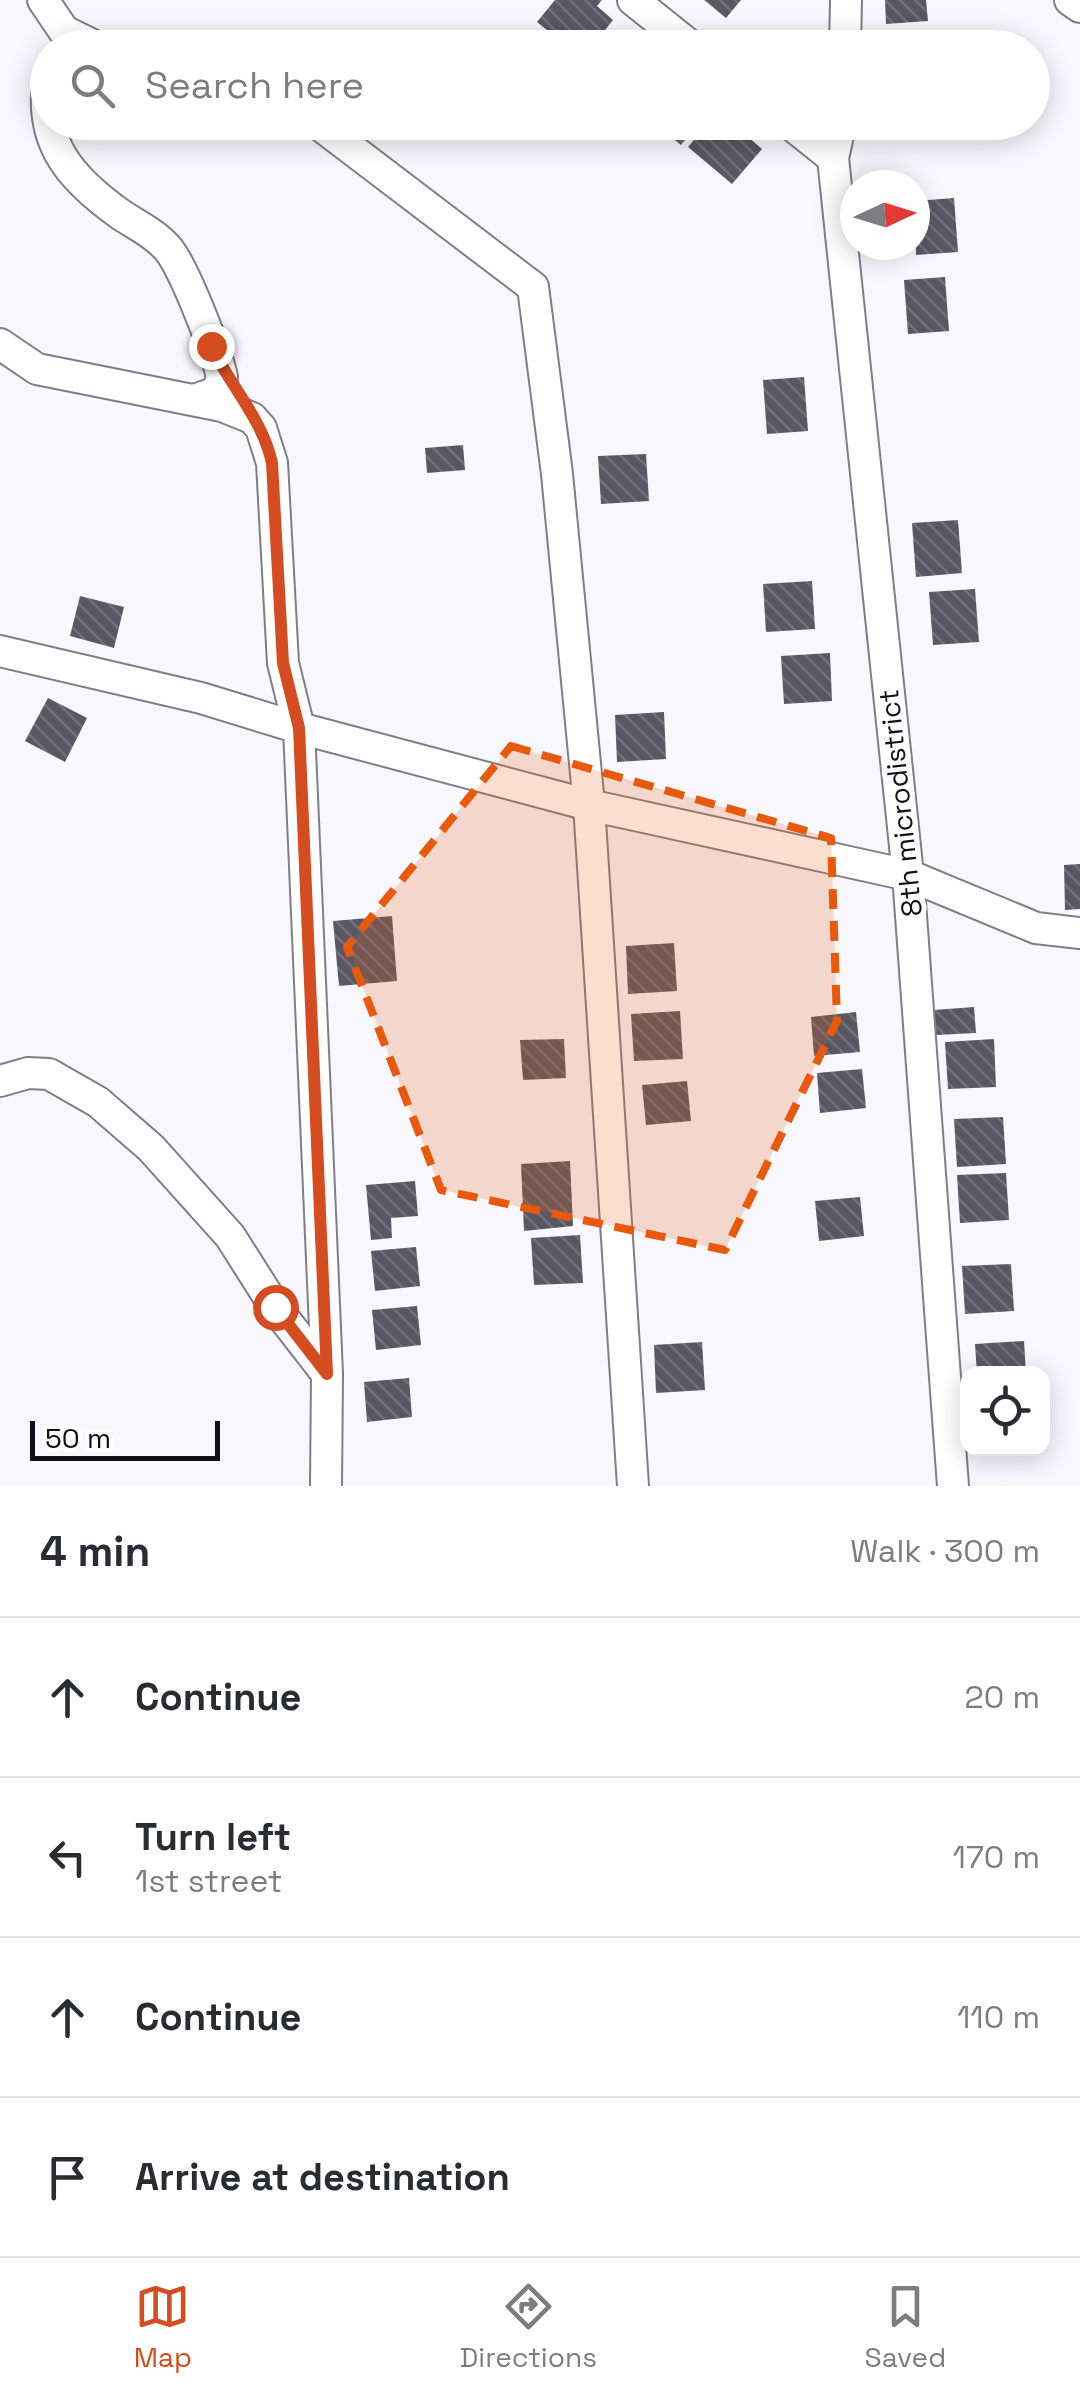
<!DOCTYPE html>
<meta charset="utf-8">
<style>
body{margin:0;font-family:"Space Grotesk",sans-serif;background:#f2f2f3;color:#2b2b33}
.controls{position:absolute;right:30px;bottom:30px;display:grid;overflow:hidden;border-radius:20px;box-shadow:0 5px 25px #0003}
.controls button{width:90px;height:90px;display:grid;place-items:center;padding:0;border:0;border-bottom:2px solid #e1e1e2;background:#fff;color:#2b2b33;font:50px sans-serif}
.compass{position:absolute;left:840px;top:170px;width:90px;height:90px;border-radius:50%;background:#fff;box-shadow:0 5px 25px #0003;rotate:86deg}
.scale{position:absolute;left:30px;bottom:25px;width:190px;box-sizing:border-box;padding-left:10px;border:5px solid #121016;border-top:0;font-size:28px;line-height:35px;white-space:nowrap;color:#121016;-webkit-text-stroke:8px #fff;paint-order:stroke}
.stop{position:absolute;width:30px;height:30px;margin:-22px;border:8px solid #d44c1f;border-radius:50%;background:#fff}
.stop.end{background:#d44c1f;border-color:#fff;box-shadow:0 2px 10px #0008}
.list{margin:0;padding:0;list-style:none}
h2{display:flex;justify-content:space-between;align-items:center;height:130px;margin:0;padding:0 40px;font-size:42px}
h2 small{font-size:32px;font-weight:400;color:#7c7c81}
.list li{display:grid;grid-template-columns:65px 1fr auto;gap:30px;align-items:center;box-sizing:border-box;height:160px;padding:0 40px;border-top:2px solid #e1e1e2}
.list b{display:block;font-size:38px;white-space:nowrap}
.list p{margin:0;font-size:32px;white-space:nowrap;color:#7c7c81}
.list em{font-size:32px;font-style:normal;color:#7c7c81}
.icon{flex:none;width:55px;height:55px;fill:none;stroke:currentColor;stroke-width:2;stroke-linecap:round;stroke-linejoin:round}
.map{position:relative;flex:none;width:1080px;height:1486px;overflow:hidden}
.search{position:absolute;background:#fff;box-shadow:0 5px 25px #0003;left:30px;right:30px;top:30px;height:110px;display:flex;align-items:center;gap:25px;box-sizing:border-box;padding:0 35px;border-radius:55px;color:#7c7c81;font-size:38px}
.sheet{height:770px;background:#fff}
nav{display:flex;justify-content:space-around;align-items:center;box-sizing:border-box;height:140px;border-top:2px solid #e1e1e2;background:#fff;font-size:28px;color:#7c7c81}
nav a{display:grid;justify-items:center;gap:5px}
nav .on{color:#d44c1f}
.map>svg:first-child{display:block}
</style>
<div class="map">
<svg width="1080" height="1486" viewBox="0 0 1080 1486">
<defs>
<pattern id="building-back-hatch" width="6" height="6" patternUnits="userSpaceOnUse" patternTransform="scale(2.5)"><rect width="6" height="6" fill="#5a5764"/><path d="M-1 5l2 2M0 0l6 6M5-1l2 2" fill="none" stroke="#726f79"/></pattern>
</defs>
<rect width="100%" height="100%" fill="#f8f7fd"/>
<g fill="url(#building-back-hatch)">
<path d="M 555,0 L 602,0 L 597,6 L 613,20 L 591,48 L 569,48 L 537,22 Z"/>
<path d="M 704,0 L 741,0 L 726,18 Z"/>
<path d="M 885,0 L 926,0 L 928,21 L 886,24 Z"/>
<path d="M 653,122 L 699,122 L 681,145 Z"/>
<path d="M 709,122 L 731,122 L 762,149 L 732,184 L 688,147 Z"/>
<path d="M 954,198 L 958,252 L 916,255 L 915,201 Z"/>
<path d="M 945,277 L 949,331 L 908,334 L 904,280 Z"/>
<path d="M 804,377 L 808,431 L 767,434 L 763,380 Z"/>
<path d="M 463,445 L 465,470 L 427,473 L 425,448 Z"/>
<path d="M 646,454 L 649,501 L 601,504 L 598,456 Z"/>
<path d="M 958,520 L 962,573 L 916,577 L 912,523 Z"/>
<path d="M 812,581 L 815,629 L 766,632 L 763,584 Z"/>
<path d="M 975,589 L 979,642 L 933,645 L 929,592 Z"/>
<path d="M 80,596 L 124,607 L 114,648 L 70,636 Z"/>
<path d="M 830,653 L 832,701 L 784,704 L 781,656 Z"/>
<path d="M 48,698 L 87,718 L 65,762 L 25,741 Z"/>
<path d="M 664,712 L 666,759 L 617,762 L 615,715 Z"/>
<path d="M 1080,864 L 1080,909 L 1065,910 L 1064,865 Z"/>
<path d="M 392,916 L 397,981 L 339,986 L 333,921 Z"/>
<path d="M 674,943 L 677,991 L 628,994 L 626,946 Z"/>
<path d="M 974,1007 L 976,1033 L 936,1035 L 934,1010 Z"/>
<path d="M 680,1011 L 683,1059 L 634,1061 L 631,1014 Z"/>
<path d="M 856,1012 L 860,1052 L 814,1056 L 811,1017 Z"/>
<path d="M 564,1039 L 566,1078 L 523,1080 L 520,1040 Z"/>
<path d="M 994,1039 L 996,1087 L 948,1089 L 945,1042 Z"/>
<path d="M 862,1069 L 866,1108 L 820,1113 L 817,1073 Z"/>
<path d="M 687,1081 L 691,1121 L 646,1125 L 642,1085 Z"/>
<path d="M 1003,1117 L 1006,1164 L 957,1167 L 954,1119 Z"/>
<path d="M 570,1161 L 573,1226 L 524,1231 L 521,1164 Z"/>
<path d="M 1006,1173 L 1009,1220 L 960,1223 L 957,1175 Z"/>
<path d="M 415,1181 L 418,1216 L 391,1218 L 392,1238 L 371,1240 L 366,1185 Z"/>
<path d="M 860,1197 L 864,1236 L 819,1241 L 815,1201 Z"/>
<path d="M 580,1235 L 583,1283 L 534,1285 L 531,1238 Z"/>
<path d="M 416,1247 L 420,1286 L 375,1291 L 371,1251 Z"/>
<path d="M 1011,1264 L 1014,1311 L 965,1314 L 962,1266 Z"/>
<path d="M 417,1306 L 421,1345 L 376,1350 L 372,1310 Z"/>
<path d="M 1024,1341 L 1026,1374 L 977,1374 L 975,1344 Z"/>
<path d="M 702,1342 L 705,1390 L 656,1393 L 654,1345 Z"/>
<path d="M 409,1378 L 412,1417 L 367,1422 L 364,1382 Z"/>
</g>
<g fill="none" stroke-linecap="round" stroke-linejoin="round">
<g stroke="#807d8b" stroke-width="34">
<g id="minor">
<path d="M 43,0 L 64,31 L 99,48"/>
<path d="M 633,0 L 693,48"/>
<path d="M 1070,0 L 1080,7"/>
<path d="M 845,48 L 846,0"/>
<path d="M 48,82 C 40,144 71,179 120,214 C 136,225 156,234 169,250 C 185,271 216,350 222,377 L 217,392 L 194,400"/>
<path d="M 316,122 L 533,287 L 557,474 L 589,805 L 633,1486"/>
<path d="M 788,122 L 833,158"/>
<path d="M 841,122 L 833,158 L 908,875 L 953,1486"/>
<path d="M 0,344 L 37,369 L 222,406 L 252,418 L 261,428 L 272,463 L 283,663 L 299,728 L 327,1374 L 326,1486"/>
<path d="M 0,651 L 201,698 L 299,728 L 589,805 L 908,875 L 1036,928 L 1080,933"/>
<path d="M 0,1081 L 28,1073 L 49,1074 L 98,1102 L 151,1148 L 230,1236 L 275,1307 L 327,1374"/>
</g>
</g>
<use href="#minor" stroke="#fff" stroke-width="30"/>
</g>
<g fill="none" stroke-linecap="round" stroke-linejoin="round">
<path stroke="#d44c1f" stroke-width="12" d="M 211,346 C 230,385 263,420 272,463 L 283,663 L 299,728 L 327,1374 L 275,1307"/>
</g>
<path fill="#e8590c" fill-opacity="0.2" stroke="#e8590c" stroke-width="8" stroke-dasharray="20 12" stroke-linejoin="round" d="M 511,746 L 831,838 L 837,1021 L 725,1250 L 441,1190 L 347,947 Z"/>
<g text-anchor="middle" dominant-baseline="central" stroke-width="10" stroke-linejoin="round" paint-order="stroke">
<g font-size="28" fill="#121016" stroke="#fff">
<text transform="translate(900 803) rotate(-96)">8th microdistrict</text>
</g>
</g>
</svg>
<div class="controls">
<button><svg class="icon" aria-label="locate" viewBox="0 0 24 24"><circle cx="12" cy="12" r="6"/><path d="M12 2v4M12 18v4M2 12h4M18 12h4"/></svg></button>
</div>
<svg class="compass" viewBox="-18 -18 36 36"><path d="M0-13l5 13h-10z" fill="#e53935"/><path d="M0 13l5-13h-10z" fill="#7c7c81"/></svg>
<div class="scale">50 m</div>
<div class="stop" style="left:275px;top:1307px"></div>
<div class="stop end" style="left:211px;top:346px"></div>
<div class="search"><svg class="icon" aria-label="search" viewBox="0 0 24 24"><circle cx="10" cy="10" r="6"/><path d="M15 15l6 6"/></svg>Search here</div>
</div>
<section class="sheet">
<h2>4 min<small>Walk · 300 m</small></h2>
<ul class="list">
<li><svg class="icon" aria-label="ahead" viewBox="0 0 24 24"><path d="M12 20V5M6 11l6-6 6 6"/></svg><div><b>Continue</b></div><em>20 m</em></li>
<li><svg class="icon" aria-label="left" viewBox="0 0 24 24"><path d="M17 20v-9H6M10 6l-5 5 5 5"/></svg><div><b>Turn left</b><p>1st street</p></div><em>170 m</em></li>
<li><svg class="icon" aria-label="ahead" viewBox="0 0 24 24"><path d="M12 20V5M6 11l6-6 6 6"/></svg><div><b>Continue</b></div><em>110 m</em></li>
<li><svg class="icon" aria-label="arrive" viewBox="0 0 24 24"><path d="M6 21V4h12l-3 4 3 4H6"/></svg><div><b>Arrive at destination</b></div></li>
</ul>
</section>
<nav>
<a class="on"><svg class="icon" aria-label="map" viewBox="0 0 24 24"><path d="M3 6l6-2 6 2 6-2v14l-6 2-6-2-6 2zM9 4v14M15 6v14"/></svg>Map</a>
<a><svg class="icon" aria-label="directions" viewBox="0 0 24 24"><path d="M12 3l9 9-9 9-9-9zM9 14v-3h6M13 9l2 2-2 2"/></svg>Directions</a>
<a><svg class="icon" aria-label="saved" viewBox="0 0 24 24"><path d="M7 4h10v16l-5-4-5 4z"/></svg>Saved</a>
</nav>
